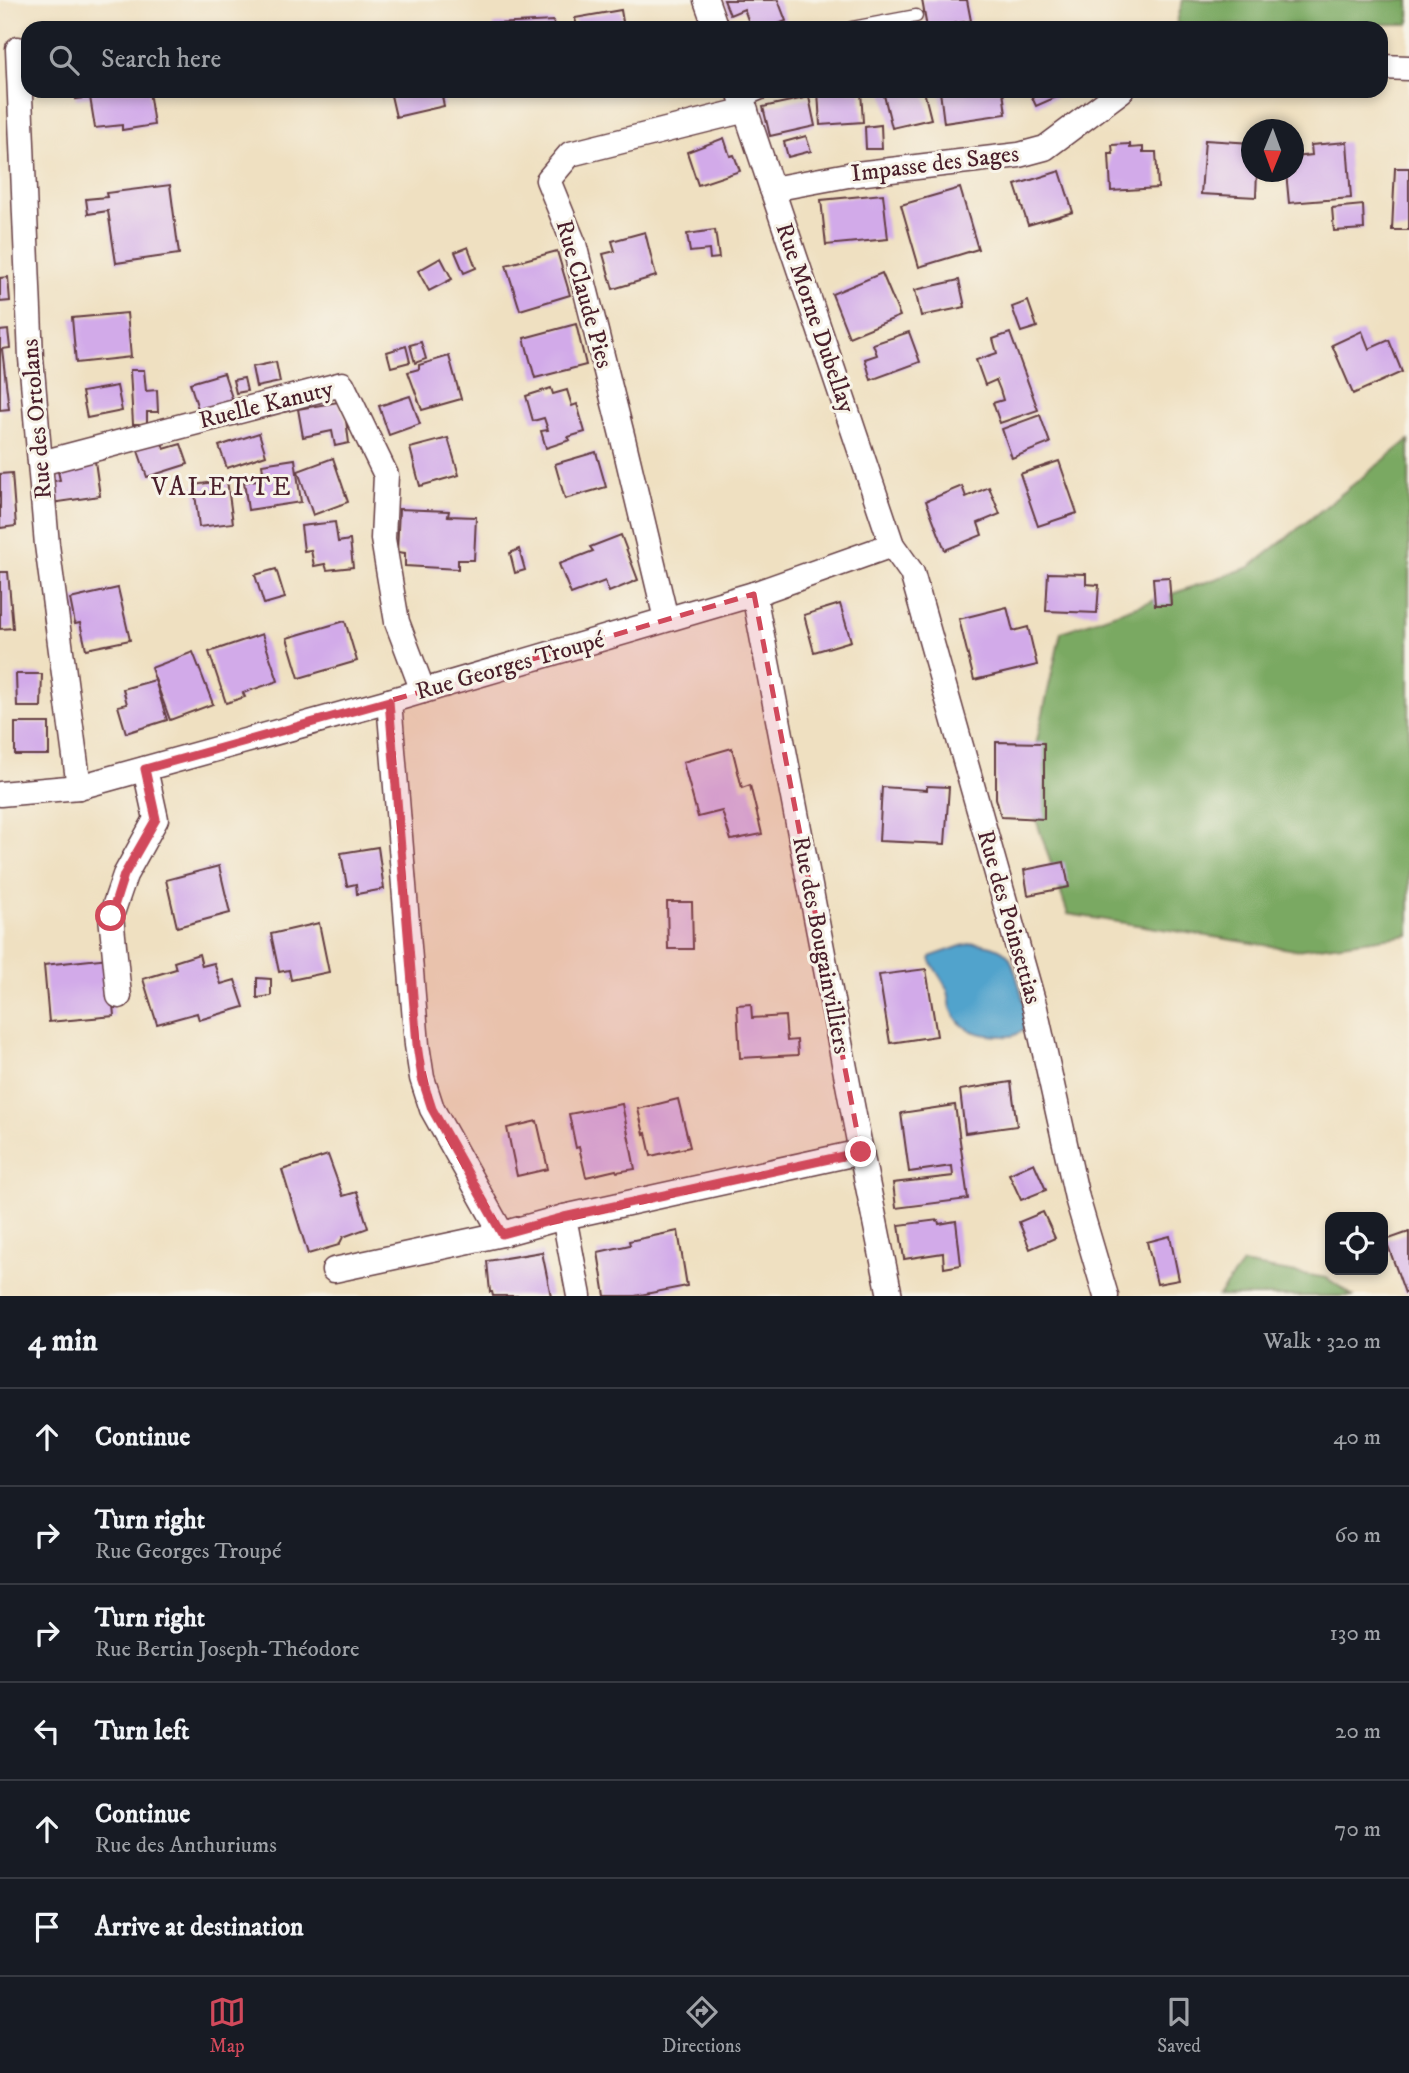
<!DOCTYPE html>
<meta charset="utf-8">
<style>
body{margin:0;font-family:"IM FELL DW Pica",serif;background:#242831;color:#f1f3f6}
.controls{position:absolute;right:21px;bottom:21px;display:grid;overflow:hidden;border-radius:14px;box-shadow:0 4px 10px #0003}
.controls button{width:63px;height:63px;display:grid;place-items:center;padding:0;border:0;border-bottom:2px solid #363941;background:#171b24;color:#f1f3f6;font:35px sans-serif}
.compass{position:absolute;left:1241px;top:119px;width:63px;height:63px;border-radius:50%;background:#171b24;box-shadow:0 4px 10px #0003;rotate:181deg}
.stop{position:absolute;width:21px;height:21px;margin:-16px;border:5px solid #d1495b;border-radius:50%;background:#fff}
.stop.end{background:#d1495b;border-color:#fff;box-shadow:0 2px 7px #0008}
.list{margin:0;padding:0;list-style:none}
h2{display:flex;justify-content:space-between;align-items:center;height:91px;margin:0;padding:0 28px;font-size:30px}
h2 small{font-size:23px;font-weight:400;color:#9ea1a6}
.list li{display:grid;grid-template-columns:46px 1fr auto;gap:21px;align-items:center;box-sizing:border-box;height:98px;padding:0 28px;border-top:2px solid #363941}
.list b{display:block;font-size:26px;white-space:nowrap}
.list p{margin:0;font-size:23px;white-space:nowrap;color:#9ea1a6}
.list em{font-size:23px;font-style:normal;color:#9ea1a6}
.icon{flex:none;width:38px;height:38px;fill:none;stroke:currentColor;stroke-width:2;stroke-linecap:round;stroke-linejoin:round}
.map{position:relative;flex:none;width:1409px;height:1296px;overflow:hidden}
.search{position:absolute;background:#171b24;box-shadow:0 4px 10px #0003;left:21px;right:21px;top:21px;height:77px;display:flex;align-items:center;gap:18px;box-sizing:border-box;padding:0 24px;border-radius:21px;color:#9ea1a6;font-size:26px}
.sheet{height:679px;background:#171b24}
nav{display:flex;justify-content:space-around;align-items:center;box-sizing:border-box;height:98px;border-top:2px solid #363941;background:#171b24;font-size:19px;color:#9ea1a6}
nav a{display:grid;justify-items:center;gap:4px}
nav .on{color:#d1495b}
.map>svg:first-child{display:block}
</style>
<div class="map">
<svg width="1409" height="1296" viewBox="0 0 1409 1296">
<rect width="100%" height="100%" fill="#f7f3e8"/>
<filter id="ink" filterUnits="userSpaceOnUse"><feTurbulence type="fractalNoise" baseFrequency=".0143" numOctaves="2"/><feDisplacementMap in="SourceGraphic" scale="14" xChannelSelector="R" yChannelSelector="G"/><feConvolveMatrix kernelMatrix="1 2 1 2 8 2 1 2 1" color-interpolation-filters="sRGB"/></filter>
<filter id="wash" filterUnits="userSpaceOnUse"><feTurbulence type="fractalNoise" baseFrequency=".00686" numOctaves="4" result="noise"/><feDisplacementMap in="SourceGraphic" scale="28" xChannelSelector="R" yChannelSelector="G"/><feGaussianBlur stdDeviation="1.57" result="paint"/><feColorMatrix in="noise" values="0 0 0 0 0 0 0 0 0 0 0 0 0 0 0 0 0 1.4 0 .05"/><feComposite in="paint" operator="in"/></filter>
<g filter="url(#wash)">
<rect width="100%" height="100%" fill="#efe0c1"/>
<g fill="#7aa962" stroke="#626446" stroke-width="2">
<path d="M 1183,0 L 1409,0 L 1409,24 L 1176,25 Z"/>
<path d="M 1409,440 L 1409,935 L 1296,950 L 1068,914 L 1026,790 L 1061,632 L 1250,567 Z"/>
<path d="M 1242,1264 L 1327,1278 L 1353,1296 L 1218,1296 Z"/>
</g>
<path fill="#51a3cc" stroke="#4e617c" stroke-width="2" d="M 974,943 C 985,944 1001,946 1009,957 C 1014,965 1029,1015 1026,1024 C 1023,1034 1012,1037 1004,1036 C 982,1036 959,1032 951,1008 C 949,1001 950,993 946,987 C 941,977 934,969 930,959 L 932,956 L 961,946 Z"/>
<g id="blocks">
<g fill="#d2aae9">
<path d="M 724,0 L 778,0 L 786,21 L 768,28 L 751,28 L 744,9 L 730,15 Z"/>
<path d="M 922,0 L 967,0 L 971,21 L 927,28 Z"/>
<path d="M 621,10 L 624,28 L 577,28 L 575,18 Z"/>
<path d="M 553,21 L 555,28 L 494,28 L 494,24 Z"/>
<path d="M 75,91 L 149,91 L 154,125 L 122,130 L 122,125 L 95,128 L 90,97 L 76,99 Z"/>
<path d="M 390,91 L 441,91 L 444,106 L 396,117 Z"/>
<path d="M 818,91 L 861,91 L 863,122 L 820,125 Z"/>
<path d="M 883,91 L 924,91 L 931,119 L 892,128 Z"/>
<path d="M 940,91 L 1003,91 L 1006,114 L 944,123 Z"/>
<path d="M 1029,91 L 1070,91 L 1036,106 Z"/>
<path d="M 809,97 L 815,126 L 770,136 L 763,107 Z"/>
<path d="M 881,125 L 882,149 L 866,149 L 865,127 Z"/>
<path d="M 806,136 L 811,151 L 788,157 L 784,142 Z"/>
<path d="M 724,138 L 730,156 L 734,155 L 740,171 L 698,185 L 687,152 Z"/>
<path d="M 1205,140 L 1252,143 L 1252,172 L 1257,172 L 1256,197 L 1201,194 Z"/>
<path d="M 1347,142 L 1351,198 L 1289,203 L 1286,172 L 1294,172 L 1294,157 L 1312,155 L 1311,145 Z"/>
<path d="M 1130,144 L 1130,148 L 1143,147 L 1143,152 L 1156,152 L 1158,188 L 1111,191 L 1109,154 L 1113,154 L 1112,145 Z"/>
<path d="M 1395,168 L 1409,168 L 1409,230 L 1392,230 Z"/>
<path d="M 1060,171 L 1073,212 L 1028,225 L 1015,185 Z"/>
<path d="M 170,185 L 179,254 L 116,263 L 108,211 L 88,214 L 86,199 L 107,197 L 106,193 Z"/>
<path d="M 960,188 L 978,249 L 919,267 L 901,205 Z"/>
<path d="M 883,194 L 888,239 L 826,245 L 821,200 Z"/>
<path d="M 1363,205 L 1364,229 L 1334,231 L 1332,208 Z"/>
<path d="M 715,230 L 719,258 L 710,259 L 709,250 L 690,252 L 687,234 Z"/>
<path d="M 645,232 L 656,276 L 613,289 L 603,254 L 615,251 L 612,241 Z"/>
<path d="M 468,247 L 476,268 L 464,273 L 455,252 Z"/>
<path d="M 557,251 L 570,295 L 520,310 L 506,265 Z"/>
<path d="M 441,258 L 452,279 L 429,291 L 418,271 Z"/>
<path d="M 882,273 L 900,316 L 849,337 L 832,294 Z"/>
<path d="M 8,277 L 10,301 L 0,302 L 0,278 Z"/>
<path d="M 959,280 L 965,307 L 921,316 L 915,290 Z"/>
<path d="M 1028,301 L 1037,327 L 1021,332 L 1012,307 Z"/>
<path d="M 127,313 L 131,357 L 76,363 L 72,318 Z"/>
<path d="M 576,324 L 586,365 L 535,378 L 524,338 Z"/>
<path d="M 8,330 L 10,348 L 2,349 L 9,409 L 0,410 L 0,331 Z"/>
<path d="M 1362,331 L 1369,349 L 1389,340 L 1402,372 L 1353,394 L 1332,345 Z"/>
<path d="M 909,332 L 920,362 L 871,380 L 865,359 L 877,355 L 873,344 Z"/>
<path d="M 1010,333 L 1038,410 L 1000,423 L 993,403 L 1003,400 L 1000,390 L 996,380 L 985,385 L 976,360 L 997,353 L 993,339 Z"/>
<path d="M 421,342 L 426,359 L 415,363 L 410,345 Z"/>
<path d="M 406,346 L 410,362 L 391,367 L 387,352 Z"/>
<path d="M 449,356 L 461,399 L 422,410 L 408,372 L 419,369 L 419,365 Z"/>
<path d="M 276,362 L 280,382 L 256,387 L 252,367 Z"/>
<path d="M 130,370 L 144,370 L 146,391 L 157,390 L 158,412 L 147,412 L 147,424 L 133,424 Z"/>
<path d="M 224,373 L 233,401 L 199,412 L 190,383 Z"/>
<path d="M 244,378 L 247,391 L 236,393 L 233,380 Z"/>
<path d="M 117,386 L 122,411 L 87,418 L 82,392 Z"/>
<path d="M 551,388 L 553,394 L 567,390 L 572,406 L 577,404 L 585,432 L 568,437 L 570,440 L 546,448 L 541,431 L 548,430 L 544,418 L 533,421 L 526,396 Z"/>
<path d="M 410,396 L 420,424 L 389,435 L 379,406 Z"/>
<path d="M 338,402 L 346,420 L 349,443 L 335,446 L 332,431 L 303,437 L 298,409 Z"/>
<path d="M 1040,415 L 1050,443 L 1012,458 L 1002,429 Z"/>
<path d="M 259,433 L 266,455 L 227,468 L 219,446 Z"/>
<path d="M 448,438 L 459,475 L 420,486 L 410,448 Z"/>
<path d="M 161,440 L 164,449 L 181,444 L 188,464 L 147,477 L 137,448 Z"/>
<path d="M 596,452 L 606,487 L 565,499 L 555,464 Z"/>
<path d="M 333,458 L 348,502 L 313,515 L 298,471 Z"/>
<path d="M 295,459 L 301,502 L 248,510 L 244,482 L 264,479 L 262,464 Z"/>
<path d="M 95,461 L 100,496 L 51,503 L 49,482 L 60,480 L 57,467 Z"/>
<path d="M 1059,461 L 1077,513 L 1038,526 L 1020,474 Z"/>
<path d="M 12,473 L 16,526 L 0,528 L 0,474 Z"/>
<path d="M 227,480 L 233,523 L 199,527 L 194,485 Z"/>
<path d="M 962,486 L 966,497 L 989,487 L 1000,514 L 978,523 L 982,535 L 945,550 L 926,501 Z"/>
<path d="M 399,509 L 449,511 L 448,516 L 476,517 L 474,560 L 458,560 L 458,569 L 405,566 L 405,553 L 397,552 Z"/>
<path d="M 335,522 L 338,542 L 350,540 L 353,567 L 327,570 L 325,564 L 314,566 L 311,550 L 304,551 L 301,526 Z"/>
<path d="M 621,535 L 638,580 L 609,592 L 605,581 L 571,594 L 559,564 L 593,551 L 590,547 Z"/>
<path d="M 519,549 L 525,570 L 515,573 L 510,553 Z"/>
<path d="M 276,569 L 285,598 L 264,604 L 255,575 Z"/>
<path d="M 0,572 L 8,572 L 13,628 L 0,629 Z"/>
<path d="M 1048,573 L 1086,574 L 1086,584 L 1099,585 L 1097,613 L 1046,611 Z"/>
<path d="M 1169,577 L 1171,605 L 1155,605 L 1153,578 Z"/>
<path d="M 118,588 L 130,640 L 86,649 L 80,623 L 75,624 L 70,599 Z"/>
<path d="M 840,604 L 851,641 L 814,652 L 804,615 Z"/>
<path d="M 1007,607 L 1013,631 L 1028,627 L 1037,665 L 974,680 L 959,619 Z"/>
<path d="M 345,621 L 357,661 L 299,678 L 287,638 Z"/>
<path d="M 262,634 L 278,681 L 243,693 L 245,697 L 226,703 L 209,652 Z"/>
<path d="M 193,652 L 213,704 L 170,720 L 151,668 Z"/>
<path d="M 16,674 L 42,674 L 41,707 L 17,707 Z"/>
<path d="M 155,680 L 167,720 L 126,733 L 118,706 L 127,704 L 123,689 Z"/>
<rect x="15" y="723" width="34" height="32"/>
<path d="M 996,742 L 1044,743 L 1044,819 L 1001,817 L 996,798 Z"/>
<path d="M 732,748 L 742,788 L 750,785 L 762,834 L 731,840 L 722,811 L 698,817 L 683,762 Z"/>
<path d="M 927,786 L 949,787 L 945,844 L 879,841 L 882,787 L 927,790 Z"/>
<path d="M 378,847 L 384,889 L 357,894 L 356,884 L 347,886 L 341,853 Z"/>
<path d="M 1064,862 L 1069,887 L 1028,895 L 1024,870 Z"/>
<path d="M 219,866 L 230,913 L 177,927 L 166,880 Z"/>
<path d="M 667,902 L 692,902 L 693,949 L 668,949 Z"/>
<path d="M 319,923 L 329,972 L 291,980 L 289,970 L 279,972 L 271,934 Z"/>
<path d="M 199,954 L 202,966 L 214,963 L 221,984 L 235,980 L 244,1007 L 199,1020 L 197,1013 L 157,1024 L 143,979 L 176,969 L 174,962 Z"/>
<path d="M 109,958 L 114,1016 L 49,1022 L 44,965 Z"/>
<path d="M 926,969 L 937,1036 L 890,1043 L 879,975 Z"/>
<path d="M 257,978 L 271,979 L 271,996 L 257,998 Z"/>
<path d="M 751,1004 L 752,1018 L 785,1016 L 787,1041 L 797,1040 L 798,1055 L 740,1058 L 737,1005 Z"/>
<path d="M 1011,1082 L 1017,1126 L 965,1133 L 960,1090 Z"/>
<path d="M 678,1099 L 690,1147 L 651,1156 L 646,1133 L 644,1134 L 638,1109 Z"/>
<path d="M 622,1104 L 635,1169 L 617,1172 L 616,1170 L 586,1177 L 579,1147 L 576,1148 L 569,1114 Z"/>
<path d="M 955,1105 L 968,1199 L 896,1208 L 893,1183 L 953,1176 L 952,1166 L 909,1172 L 901,1113 Z"/>
<path d="M 537,1121 L 548,1169 L 517,1176 L 507,1128 Z"/>
<path d="M 328,1155 L 343,1196 L 357,1192 L 368,1228 L 343,1237 L 339,1245 L 308,1254 L 282,1170 Z"/>
<path d="M 1034,1163 L 1046,1190 L 1021,1200 L 1009,1174 Z"/>
<path d="M 1043,1212 L 1055,1238 L 1030,1249 L 1019,1222 Z"/>
<path d="M 938,1220 L 939,1224 L 956,1221 L 961,1265 L 944,1268 L 943,1253 L 904,1259 L 899,1225 Z"/>
<path d="M 678,1231 L 687,1286 L 635,1296 L 605,1296 L 598,1252 L 630,1245 L 629,1241 Z"/>
<path d="M 1409,1232 L 1409,1292 L 1405,1293 L 1386,1240 Z"/>
<path d="M 1170,1236 L 1179,1280 L 1157,1284 L 1147,1242 Z"/>
<path d="M 542,1252 L 551,1296 L 493,1296 L 492,1292 L 490,1292 L 487,1261 Z"/>
</g>
</g>
</g>
<g filter="url(#ink)">
<use href="#blocks" fill-opacity="0" stroke="#633c42" stroke-width="2"/>
<g fill="none" stroke-linecap="round" stroke-linejoin="round">
<g stroke="#633c42" stroke-width="15">
<g id="lane">
<path d="M 852,28 L 916,16"/>
<path d="M 743,101 L 766,91"/>
</g>
</g>
<g stroke="#633c42" stroke-width="27">
<g id="street">
<path d="M 706,0 L 716,28"/>
<path d="M 18,49 L 31,358 L 47,545 L 79,787"/>
<path d="M 1381,67 L 1409,68"/>
<path d="M 739,91 L 892,545 L 912,573 L 1035,1008 L 1077,1198 L 1106,1296"/>
<path d="M 772,189 L 848,175 L 1019,155 L 1045,148 L 1121,91"/>
<path d="M 41,463 L 342,384 L 386,475 L 383,539 L 397,622 L 423,691"/>
<path d="M 754,594 L 861,1152 L 890,1296"/>
<path d="M 666,619 L 623,439 L 574,244 L 548,180 L 570,154 L 746,110"/>
<path d="M 389,701 L 417,1045 L 422,1078 L 432,1109 L 502,1234"/>
<path d="M 0,794 L 79,787 L 389,701 L 754,594 L 892,545"/>
<path d="M 119,996 L 111,916 L 125,875 L 156,819 L 145,769"/>
<path d="M 334,1270 L 502,1234 L 564,1217"/>
<path d="M 579,1296 L 564,1217 L 861,1152"/>
</g>
</g>
<use href="#lane" stroke="#fff" stroke-width="12"/>
<use href="#street" stroke="#fff" stroke-width="24"/>
</g>
</g>
<g fill="none" stroke-linecap="round" stroke-linejoin="round" filter="url(#ink)">
<path stroke="#d1495b" stroke-width="9" d="M 111,916 L 124,875 L 156,819 L 145,769 L 389,701 L 417,1045 L 422,1078 L 432,1109 L 502,1234 L 564,1217 L 861,1152"/>
</g>
<path fill="#d1495b" fill-opacity="0.2" stroke="#d1495b" stroke-width="5" stroke-dasharray="14 9" stroke-linejoin="round" d="M 754,594 L 861,1152 L 502,1234 L 432,1109 L 417,1045 L 389,701 Z"/>
<g text-anchor="middle" dominant-baseline="central" stroke-width="6" stroke-linejoin="round" paint-order="stroke">
<g font-size="24" fill="#4a1f2b" stroke="#f7f3e8">
<text transform="translate(935 164) rotate(-7)">Impasse des Sages</text>
<text transform="translate(584 294) rotate(74)">Rue Claude Pies</text>
<text transform="translate(815 318) rotate(71)">Rue Morne Dubellay</text>
<text transform="translate(266 405) rotate(-14)">Ruelle Kanuty</text>
<text transform="translate(37 419) rotate(-95)">Rue des Ortolans</text>
<text transform="translate(510 666) rotate(-16)">Rue Georges Troupé</text>
<text transform="translate(1009 917) rotate(74)">Rue des Poinsettias</text>
<text transform="translate(821 945) rotate(79)">Rue des Bougainvilliers</text>
</g>
<g font-size="26" letter-spacing="2" fill="#4a1f2b" stroke="#f7f3e8">
<text x="222" y="487">VALETTE</text>
</g>
</g>
</svg>
<div class="controls">
<button><svg class="icon" aria-label="locate" viewBox="0 0 24 24"><circle cx="12" cy="12" r="6"/><path d="M12 2v4M12 18v4M2 12h4M18 12h4"/></svg></button>
</div>
<svg class="compass" viewBox="-18 -18 36 36"><path d="M0-13l5 13h-10z" fill="#e53935"/><path d="M0 13l5-13h-10z" fill="#9ea1a6"/></svg>
<div class="stop" style="left:111px;top:916px"></div>
<div class="stop end" style="left:861px;top:1152px"></div>
<div class="search"><svg class="icon" aria-label="search" viewBox="0 0 24 24"><circle cx="10" cy="10" r="6"/><path d="M15 15l6 6"/></svg>Search here</div>
</div>
<section class="sheet">
<h2>4 min<small>Walk · 320 m</small></h2>
<ul class="list">
<li><svg class="icon" aria-label="ahead" viewBox="0 0 24 24"><path d="M12 20V5M6 11l6-6 6 6"/></svg><div><b>Continue</b></div><em>40 m</em></li>
<li><svg class="icon" aria-label="right" viewBox="0 0 24 24"><path d="M7 20v-9h11M14 6l5 5-5 5"/></svg><div><b>Turn right</b><p>Rue Georges Troupé</p></div><em>60 m</em></li>
<li><svg class="icon" aria-label="right" viewBox="0 0 24 24"><path d="M7 20v-9h11M14 6l5 5-5 5"/></svg><div><b>Turn right</b><p>Rue Bertin Joseph-Théodore</p></div><em>130 m</em></li>
<li><svg class="icon" aria-label="left" viewBox="0 0 24 24"><path d="M17 20v-9H6M10 6l-5 5 5 5"/></svg><div><b>Turn left</b></div><em>20 m</em></li>
<li><svg class="icon" aria-label="ahead" viewBox="0 0 24 24"><path d="M12 20V5M6 11l6-6 6 6"/></svg><div><b>Continue</b><p>Rue des Anthuriums</p></div><em>70 m</em></li>
<li><svg class="icon" aria-label="arrive" viewBox="0 0 24 24"><path d="M6 21V4h12l-3 4 3 4H6"/></svg><div><b>Arrive at destination</b></div></li>
</ul>
</section>
<nav>
<a class="on"><svg class="icon" aria-label="map" viewBox="0 0 24 24"><path d="M3 6l6-2 6 2 6-2v14l-6 2-6-2-6 2zM9 4v14M15 6v14"/></svg>Map</a>
<a><svg class="icon" aria-label="directions" viewBox="0 0 24 24"><path d="M12 3l9 9-9 9-9-9zM9 14v-3h6M13 9l2 2-2 2"/></svg>Directions</a>
<a><svg class="icon" aria-label="saved" viewBox="0 0 24 24"><path d="M7 4h10v16l-5-4-5 4z"/></svg>Saved</a>
</nav>
